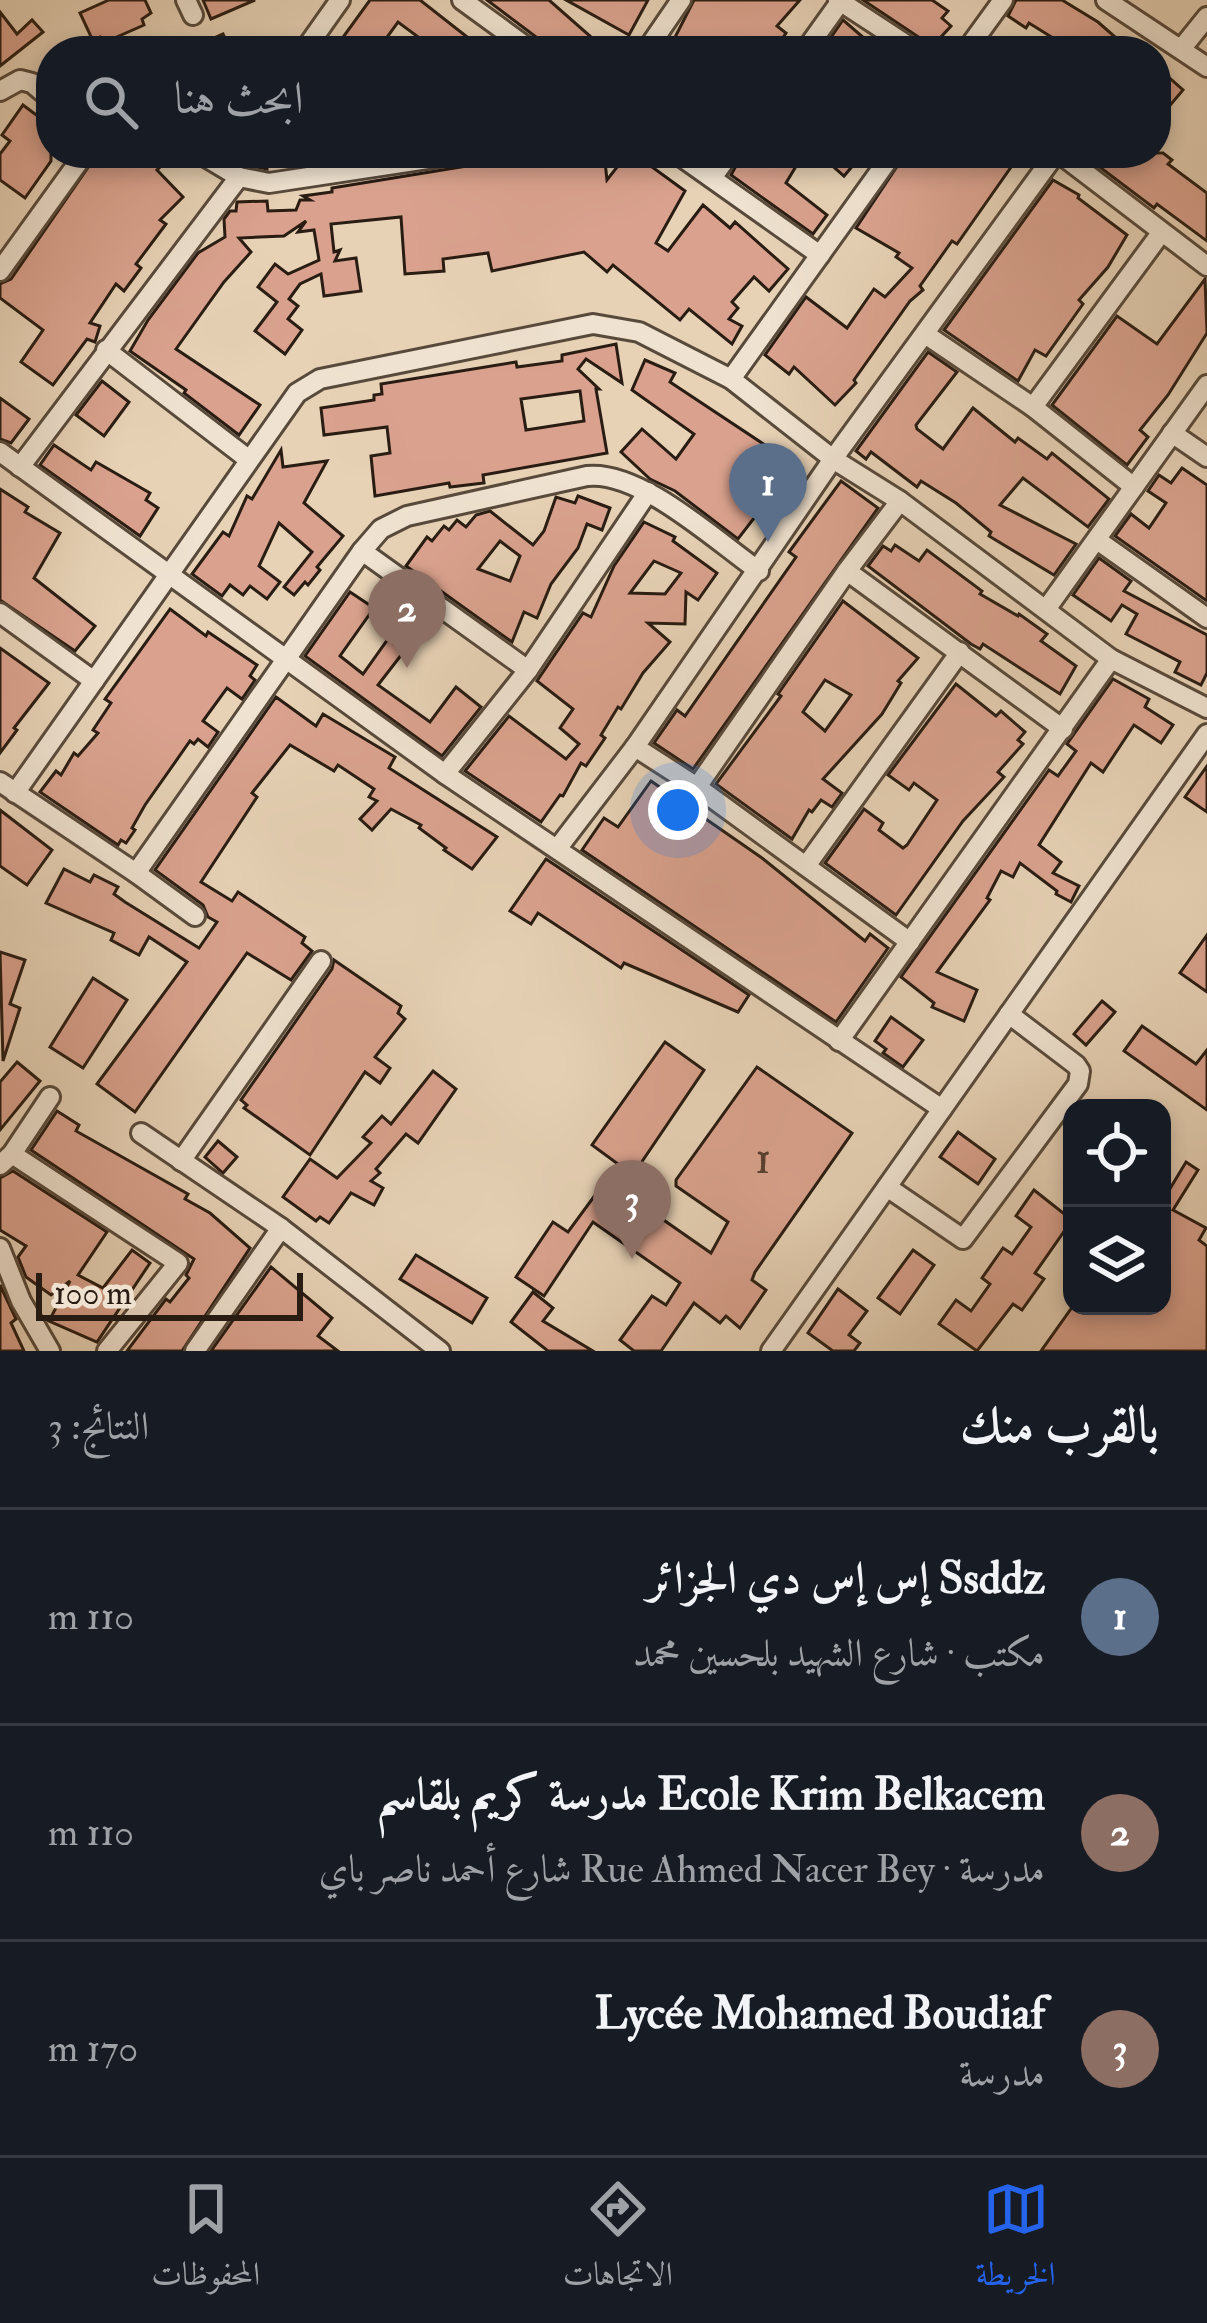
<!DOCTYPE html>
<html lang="ar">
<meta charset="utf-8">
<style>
body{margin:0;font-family:"IM FELL Double Pica",Amiri,serif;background:#20242c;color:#f1f3f6;direction:rtl}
.controls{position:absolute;right:36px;bottom:36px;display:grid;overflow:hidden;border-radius:24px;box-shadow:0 6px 18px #0003}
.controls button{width:108px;height:108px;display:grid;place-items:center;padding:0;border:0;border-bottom:3px solid #363941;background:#171b24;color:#f1f3f6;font:60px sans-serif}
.scale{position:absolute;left:36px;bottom:30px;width:267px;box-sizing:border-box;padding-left:12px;border:6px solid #291c12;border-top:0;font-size:33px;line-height:42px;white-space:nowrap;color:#291c12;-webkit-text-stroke:9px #efe2d0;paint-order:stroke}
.you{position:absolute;left:678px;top:810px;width:42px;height:42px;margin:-30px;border:9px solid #fff;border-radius:50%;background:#1a73e8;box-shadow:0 0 0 18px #1a73e833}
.badge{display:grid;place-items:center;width:78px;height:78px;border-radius:50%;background:#2563eb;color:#fff;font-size:39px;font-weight:700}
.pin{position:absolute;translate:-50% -99px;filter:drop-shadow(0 3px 6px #0008)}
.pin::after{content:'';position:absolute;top:63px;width:42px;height:36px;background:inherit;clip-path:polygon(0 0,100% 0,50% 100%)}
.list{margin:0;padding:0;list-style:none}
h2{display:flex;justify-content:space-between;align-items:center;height:156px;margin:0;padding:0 48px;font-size:51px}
h2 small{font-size:39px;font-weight:400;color:#9ea1a6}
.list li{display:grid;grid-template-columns:78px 1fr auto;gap:36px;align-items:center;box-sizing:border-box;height:216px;padding:0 48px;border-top:3px solid #363941}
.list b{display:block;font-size:45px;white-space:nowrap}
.list p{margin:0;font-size:39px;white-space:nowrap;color:#9ea1a6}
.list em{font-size:39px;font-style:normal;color:#9ea1a6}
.icon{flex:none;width:66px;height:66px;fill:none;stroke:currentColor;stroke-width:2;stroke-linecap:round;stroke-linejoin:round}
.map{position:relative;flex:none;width:1207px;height:1351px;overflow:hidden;direction:ltr}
.search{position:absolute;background:#171b24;box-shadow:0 6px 18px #0003;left:36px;right:36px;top:36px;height:132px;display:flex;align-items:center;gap:30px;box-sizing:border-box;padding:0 42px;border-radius:48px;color:#9ea1a6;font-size:45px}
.sheet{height:804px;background:#171b24}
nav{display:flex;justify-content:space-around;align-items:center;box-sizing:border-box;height:168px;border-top:3px solid #363941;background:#171b24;font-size:33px;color:#9ea1a6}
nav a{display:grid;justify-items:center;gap:6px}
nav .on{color:#2563eb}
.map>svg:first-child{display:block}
</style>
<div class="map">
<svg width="1207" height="1351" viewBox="0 0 1207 1351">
<rect width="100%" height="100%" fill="#e7d2b6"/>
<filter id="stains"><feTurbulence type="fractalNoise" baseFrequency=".00167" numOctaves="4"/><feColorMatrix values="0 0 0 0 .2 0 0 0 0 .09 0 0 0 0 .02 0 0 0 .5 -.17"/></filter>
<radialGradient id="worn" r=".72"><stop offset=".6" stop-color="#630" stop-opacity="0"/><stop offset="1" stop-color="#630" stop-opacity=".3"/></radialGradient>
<g fill="#daa28e" stroke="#291c12" stroke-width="3" fill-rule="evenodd">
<path d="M 109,0 L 145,0 L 151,13 L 142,19 L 144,25 L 103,43 L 100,37 L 93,41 L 80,13 Z"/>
<path d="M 203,0 L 255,0 L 211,19 Z"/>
<path d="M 370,0 L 420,0 L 485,51 L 437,51 L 398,22 L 377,51 L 333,51 Z"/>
<path d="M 487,0 L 549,0 L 607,51 L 545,51 L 540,40 Z"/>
<path d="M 566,0 L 648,0 L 629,35 Z"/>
<path d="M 694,0 L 800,0 L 777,26 L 786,33 L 778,45 L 773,41 L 766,51 L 668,51 Z"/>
<path d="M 863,0 L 932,0 L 948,11 L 942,18 L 951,26 L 929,50 L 923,40 Z"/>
<path d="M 1016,0 L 1062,0 L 1098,22 L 1131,51 L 1045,51 L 1053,38 L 1029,23 L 1026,28 L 1008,16 Z"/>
<path d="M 0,12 L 17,34 L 32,20 L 43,32 L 0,66 Z"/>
<path d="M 843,20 L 879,51 L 832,51 L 825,46 Z"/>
<path d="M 223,34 L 231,51 L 185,51 Z"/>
<path d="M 1156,66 L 1183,90 L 1156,122 Z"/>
<path d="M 23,105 L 51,126 L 51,161 L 25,198 L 0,180 L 0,154 L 10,141 L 2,135 Z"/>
<path d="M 98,153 L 150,153 L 164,163 L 157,170 L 183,197 L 160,220 L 166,224 L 136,264 L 141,268 L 124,291 L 116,284 L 90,323 L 100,326 L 95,342 L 87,339 L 53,385 L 21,362 L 43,330 L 0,298 L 0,284 L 11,279 Z"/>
<path d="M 235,153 L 267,153 L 267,169 L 257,167 Z"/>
<path d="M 546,153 L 604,153 L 607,180 L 628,153 L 633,153 L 685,191 L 656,243 L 668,251 L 703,205 L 730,228 L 735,222 L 788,269 L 769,291 L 754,277 L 732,302 L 738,308 L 729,319 L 742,326 L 732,344 L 689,309 L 680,320 L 613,265 L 607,272 L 584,252 L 492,271 L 488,253 L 443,259 L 444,271 L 405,274 L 401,217 L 331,224 L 334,252 L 340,250 L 335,261 L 356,258 L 361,291 L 324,296 L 321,274 L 300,284 L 289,299 L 298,306 L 288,319 L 302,330 L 285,354 L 255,331 L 277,302 L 258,287 L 275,264 L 288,274 L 319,260 L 314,230 L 298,232 L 306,221 L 284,236 L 239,238 L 251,252 L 224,282 L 176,349 L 260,405 L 239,435 L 184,393 L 186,390 L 130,351 L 148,320 L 198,253 L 225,237 L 224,219 L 230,211 L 236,211 L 237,202 L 267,201 L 268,211 L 296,210 L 300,200 L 310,200 L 303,196 L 332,192 L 332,188 Z"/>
<path d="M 743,153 L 804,153 L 786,183 L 827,215 L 813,234 L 731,175 Z"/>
<path d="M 818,153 L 845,153 L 855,163 L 844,176 Z"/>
<path d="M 906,153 L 1007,153 L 1016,160 L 957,244 L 952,241 L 920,286 L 923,290 L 910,301 L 854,380 L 856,383 L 835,405 L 794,367 L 789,374 L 765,355 L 806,297 L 847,328 L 874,289 L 885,297 L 912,268 L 896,257 L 899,253 L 856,228 Z"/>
<path d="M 1081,153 L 1163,153 L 1172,160 L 1168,164 L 1207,193 L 1207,241 L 1157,204 L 1154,208 Z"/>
<path d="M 1053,180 L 1079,195 L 1078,198 L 1127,235 L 1108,267 L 1079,300 L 1083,304 L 1046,356 L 1035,350 L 1018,381 L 944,330 Z"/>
<path d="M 1205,279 L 1207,333 L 1168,395 L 1140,430 L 1148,437 L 1127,465 L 1052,405 L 1117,316 L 1157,344 Z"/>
<path d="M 616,344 L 622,383 L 586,359 L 578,369 L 599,389 L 596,389 L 607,453 L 483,475 L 484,483 L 450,487 L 449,483 L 375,496 L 371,456 L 390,453 L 387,427 L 324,435 L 321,408 L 374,400 L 374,395 L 382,394 L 381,384 L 516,362 L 517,367 L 562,361 L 562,355 ZM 580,391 L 584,421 L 526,430 L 521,399 Z"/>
<path d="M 928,352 L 957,372 L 916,425 L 917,429 L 943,449 L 973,408 L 1015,442 L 1018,438 L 1047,459 L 1052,453 L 1109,499 L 1088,527 L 1023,478 L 1000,505 L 1076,544 L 1054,575 L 989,536 L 991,532 L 956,503 L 921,481 L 917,487 L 871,452 L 866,459 L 856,451 Z"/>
<path d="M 645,360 L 675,373 L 670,382 L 783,457 L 752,502 L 761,509 L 738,539 L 675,491 L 650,479 L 621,452 L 642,429 L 676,459 L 694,434 L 632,390 Z"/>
<path d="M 102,381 L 129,402 L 104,436 L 76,415 Z"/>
<path d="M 0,398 L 29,419 L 11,443 L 0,439 Z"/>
<path d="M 54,445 L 91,470 L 96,462 L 150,493 L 146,500 L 158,508 L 140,536 L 40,465 Z"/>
<path d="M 281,450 L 283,467 L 327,461 L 304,503 L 343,536 L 317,567 L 320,570 L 308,585 L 305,582 L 294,595 L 284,587 L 312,552 L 279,523 L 259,566 L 280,582 L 267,599 L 250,586 L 243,595 L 230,585 L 222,596 L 192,574 L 223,532 L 229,536 L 247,496 L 252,499 Z"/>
<path d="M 1182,468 L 1207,485 L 1207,601 L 1115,536 L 1131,514 L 1149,528 L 1166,503 L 1148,491 L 1159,475 L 1171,483 Z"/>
<path d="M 841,481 L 878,508 L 693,769 L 654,743 L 677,710 L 685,716 L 796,557 L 789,552 Z"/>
<path d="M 0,489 L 28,507 L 25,512 L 60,533 L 34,578 L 95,626 L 75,651 L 0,600 Z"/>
<path d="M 578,496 L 610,508 L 602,530 L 587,524 L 578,548 L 551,584 L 537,618 L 524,612 L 512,642 L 406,566 L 427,537 L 432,541 L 444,526 L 449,530 L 457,520 L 466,527 L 476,515 L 490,511 L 533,545 L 544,531 L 556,497 L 575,503 ZM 500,541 L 520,556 L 510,581 L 478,569 Z"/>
<path d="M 644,522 L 675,537 L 673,541 L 717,573 L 698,600 L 686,592 L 685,624 L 648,623 L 670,642 L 643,673 L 621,709 L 618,707 L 601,735 L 605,738 L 586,766 L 581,763 L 563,796 L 560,795 L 541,822 L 465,771 L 509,716 L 566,759 L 579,744 L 560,728 L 573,709 L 537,681 L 583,613 L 591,617 L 614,566 ZM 654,561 L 681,573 L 665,594 L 630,593 Z"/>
<path d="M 895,545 L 919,561 L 927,550 L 982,591 L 980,594 L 1018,616 L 1019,614 L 1047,634 L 1041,641 L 1076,666 L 1060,694 L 983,644 L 980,649 L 971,644 L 868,566 L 883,546 L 891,551 Z"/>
<path d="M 1099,558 L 1131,581 L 1124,591 L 1207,635 L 1207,673 L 1201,685 L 1175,672 L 1180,662 L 1126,634 L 1137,614 L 1122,605 L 1111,621 L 1073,595 Z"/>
<path d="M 350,592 L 374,608 L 340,656 L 363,674 L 393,632 L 409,645 L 378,685 L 430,722 L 456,687 L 481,707 L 442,756 L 305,656 Z"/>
<path d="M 843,601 L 918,658 L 898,681 L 901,683 L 882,714 L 823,779 L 842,793 L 832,807 L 821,800 L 812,812 L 809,810 L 792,839 L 716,784 L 781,696 L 778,694 ZM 825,680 L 851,695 L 825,731 L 803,712 Z"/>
<path d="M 170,609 L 206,636 L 208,632 L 257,665 L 250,676 L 255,680 L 242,699 L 227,688 L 203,721 L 218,732 L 208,747 L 198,739 L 194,744 L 190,741 L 145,805 L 132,828 L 135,830 L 126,843 L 121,840 L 118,845 L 40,792 L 56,771 L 61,775 L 74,753 L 78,756 L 98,733 L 93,730 L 111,703 L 105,699 Z"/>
<path d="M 0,648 L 49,683 L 14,728 L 17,730 L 0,753 Z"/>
<path d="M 1113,679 L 1149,699 L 1145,707 L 1173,725 L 1161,743 L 1134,725 L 1103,772 L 1091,763 L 1039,845 L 1061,862 L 1053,873 L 1079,886 L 1071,902 L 1056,894 L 1057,891 L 1020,863 L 1013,877 L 1001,871 L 987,898 L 990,900 L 937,972 L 977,990 L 964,1021 L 932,1007 L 934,1003 L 901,977 L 1049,770 L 1058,776 L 1076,751 L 1067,744 Z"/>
<path d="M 956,684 L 996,716 L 1001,711 L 1025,732 L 1018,740 L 1023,744 L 998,772 L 1004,777 L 963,821 L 896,915 L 825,863 L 864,809 L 883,823 L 879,830 L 903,848 L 907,845 L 937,800 L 914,783 L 909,790 L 888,775 Z"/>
<path d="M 276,697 L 316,726 L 323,714 L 395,757 L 389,768 L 497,837 L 472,869 L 444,850 L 446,848 L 419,828 L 421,825 L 391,809 L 372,830 L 360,819 L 377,801 L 369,797 L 374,789 L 338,765 L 334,771 L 290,745 L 252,793 L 257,797 L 201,882 L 232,901 L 238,892 L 305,937 L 302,943 L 312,951 L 291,980 L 247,953 L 135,1112 L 97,1084 L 187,962 L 149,937 L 139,955 L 111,940 L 114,933 L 46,903 L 64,869 L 90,882 L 94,875 L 118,887 L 114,894 L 125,902 L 199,948 L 217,922 L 208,917 L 203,905 L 155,870 Z"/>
<path d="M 1207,766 L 1207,812 L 1185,797 Z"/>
<path d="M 651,781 L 762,858 L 865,941 L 870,934 L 888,948 L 836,1022 L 582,850 L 604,818 L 618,827 Z"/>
<path d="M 0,810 L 52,850 L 27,885 L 0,866 Z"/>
<path d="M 546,859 L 749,995 L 738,1012 L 624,963 L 621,968 L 538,913 L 531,924 L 510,911 Z"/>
<path d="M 1207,935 L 1207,992 L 1180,973 Z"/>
<path d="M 0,952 L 25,960 L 10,1004 L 20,1008 L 3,1061 Z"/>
<path d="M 334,960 L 401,1006 L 398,1013 L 405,1019 L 375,1057 L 390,1068 L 380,1083 L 365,1072 L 310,1155 L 244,1108 L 247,1105 L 241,1100 L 332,969 Z"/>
<path d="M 93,978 L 127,1000 L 83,1068 L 50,1047 Z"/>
<path d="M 1102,1001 L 1115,1012 L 1086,1045 L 1074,1034 Z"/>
<path d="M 891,1017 L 923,1040 L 903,1067 L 883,1053 L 886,1049 L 875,1041 Z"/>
<path d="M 1142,1026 L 1196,1064 L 1207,1050 L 1207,1110 L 1124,1051 Z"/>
<path d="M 665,1042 L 704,1070 L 622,1191 L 711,1253 L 728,1222 L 676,1186 L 676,1180 L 757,1067 L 852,1133 L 755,1272 L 752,1280 L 766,1290 L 740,1328 L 726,1316 L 720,1323 L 694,1303 L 661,1351 L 634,1351 L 620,1340 L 652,1296 L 666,1305 L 680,1283 L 593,1222 L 544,1296 L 516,1277 L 553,1222 L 568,1232 L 618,1164 L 592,1145 Z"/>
<path d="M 17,1062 L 40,1081 L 0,1130 L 0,1082 Z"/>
<path d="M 433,1071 L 456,1089 L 418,1143 L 406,1134 L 376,1169 L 380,1173 L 371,1181 L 383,1188 L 374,1205 L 351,1193 L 329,1223 L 320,1217 L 316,1221 L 283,1197 L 310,1159 L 337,1178 L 371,1143 L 363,1137 L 382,1116 L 391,1124 Z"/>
<path d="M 57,1111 L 79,1125 L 76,1131 L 188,1194 L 185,1199 L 210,1213 L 250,1248 L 182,1351 L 127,1351 L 166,1299 L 170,1302 L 189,1278 L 186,1275 L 194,1259 L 31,1150 Z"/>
<path d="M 958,1132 L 995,1159 L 978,1184 L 940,1157 Z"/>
<path d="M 218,1141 L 237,1157 L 223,1173 L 205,1157 Z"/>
<path d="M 1186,1162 L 1198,1170 L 1173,1210 L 1206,1228 L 1199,1240 L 1207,1246 L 1207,1351 L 1041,1351 L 1073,1306 L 1162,1306 L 1162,1202 Z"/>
<path d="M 13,1171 L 107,1232 L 78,1275 L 103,1288 L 132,1250 L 150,1263 L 97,1342 L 49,1321 L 70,1281 L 51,1295 L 26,1277 L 18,1257 L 26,1246 L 0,1230 L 0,1178 Z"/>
<path d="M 1034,1190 L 1072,1220 L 1035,1273 L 1044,1279 L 1022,1310 L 1013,1304 L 977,1351 L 939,1324 L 956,1300 L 971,1311 L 990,1284 L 982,1278 L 1003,1248 L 1012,1254 L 1031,1227 L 1016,1216 Z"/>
<path d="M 913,1250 L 934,1265 L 900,1314 L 878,1298 Z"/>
<path d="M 416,1255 L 487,1298 L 472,1323 L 400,1279 Z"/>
<path d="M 271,1267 L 332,1318 L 318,1336 L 338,1351 L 211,1351 Z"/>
<path d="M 0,1285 L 16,1319 L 11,1323 L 24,1351 L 0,1351 Z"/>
<path d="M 838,1289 L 867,1311 L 849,1335 L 860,1343 L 854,1351 L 833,1351 L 808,1333 Z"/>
<path d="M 533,1292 L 553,1308 L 543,1321 L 593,1351 L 548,1351 L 511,1322 Z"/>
</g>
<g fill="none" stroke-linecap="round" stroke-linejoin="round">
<g stroke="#584a3b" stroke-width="24">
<g id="minor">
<path d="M 186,0 L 193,15"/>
<path d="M 462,0 L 532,51"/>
<path d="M 838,0 L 916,51"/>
<path d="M 1106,0 L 1207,67"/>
<path d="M 1182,48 L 1207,17"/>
<path d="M 304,51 L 340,0"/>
<path d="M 646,51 L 681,0"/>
<path d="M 805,51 L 840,2"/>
<path d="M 966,51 L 1003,0"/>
<path d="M 0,91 L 20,80 L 32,83 L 51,99"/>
<path d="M 199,153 L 239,177 L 269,183 L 467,153"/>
<path d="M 676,153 L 820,255"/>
<path d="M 1059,153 L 1207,266"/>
<path d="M 712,178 L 730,153"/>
<path d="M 0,271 L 85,153"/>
<path d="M 925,334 L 1033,407 L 1134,487"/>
<path d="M 106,350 L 248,459"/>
<path d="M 731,379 L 893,153"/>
<path d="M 1033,407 L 1161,233"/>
<path d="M 1172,433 L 1207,457"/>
<path d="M 0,452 L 445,774 L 942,1109"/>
<path d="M 20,467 L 239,177"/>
<path d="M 1097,540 L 1207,618"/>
<path d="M 362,551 L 528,670"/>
<path d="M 847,571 L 1063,729"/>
<path d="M 1047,608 L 1207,385"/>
<path d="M 0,613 L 94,681"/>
<path d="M 635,747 L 697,787 L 910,942"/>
<path d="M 445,774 L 528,670 L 648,492"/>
<path d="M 0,782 L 136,873 L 362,551 L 381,529 L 407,516 L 587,476 C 640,470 716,541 759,571"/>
<path d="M 697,787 L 847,571 L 900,501"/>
<path d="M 15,793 L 297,393 L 320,379 L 593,324 L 639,332 L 731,379 L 833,459 L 900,501 L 1111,659 L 1207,708"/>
<path d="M 557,849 L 635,747 L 833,459 L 1056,153"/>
<path d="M 806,866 L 960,652"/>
<path d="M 136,873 L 195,916"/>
<path d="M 839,1041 L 1111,659"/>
<path d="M 141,1133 L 281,1228 L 440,1351"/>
<path d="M 12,1154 L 178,1263 L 107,1351"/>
<path d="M 181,1161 L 321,961"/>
<path d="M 0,1165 L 12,1154 L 50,1097"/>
<path d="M 887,1187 L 963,1239 L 1078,1084 L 1080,1071 L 1076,1065 L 1009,1014"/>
<path d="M 0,1248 L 21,1301 L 50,1351"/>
<path d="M 195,1351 L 281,1228"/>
<path d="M 771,1351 L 1207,734"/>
</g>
</g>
<use href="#minor" stroke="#efe2d0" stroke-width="18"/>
</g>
<g text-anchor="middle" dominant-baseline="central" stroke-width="10" stroke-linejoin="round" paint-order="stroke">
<g font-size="45" fill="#553e31">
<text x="763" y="1159">1</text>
</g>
</g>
<rect width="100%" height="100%" filter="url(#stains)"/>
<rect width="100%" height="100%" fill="url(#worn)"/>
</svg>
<div class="controls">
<button><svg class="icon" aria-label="locate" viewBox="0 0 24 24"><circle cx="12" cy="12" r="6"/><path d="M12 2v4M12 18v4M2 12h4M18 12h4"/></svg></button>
<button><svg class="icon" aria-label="layers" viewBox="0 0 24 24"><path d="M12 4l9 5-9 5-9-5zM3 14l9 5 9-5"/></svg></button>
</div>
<div class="scale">100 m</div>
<div class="you"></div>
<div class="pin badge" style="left:768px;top:542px;background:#5c6f8a">1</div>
<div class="pin badge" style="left:407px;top:668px;background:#8d6e63">2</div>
<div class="pin badge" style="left:632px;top:1259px;background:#8d6e63">3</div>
<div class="search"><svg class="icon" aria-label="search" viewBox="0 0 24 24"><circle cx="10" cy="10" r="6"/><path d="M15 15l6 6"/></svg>ابحث هنا</div>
</div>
<section class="sheet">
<h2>بالقرب منك<small>النتائج: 3</small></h2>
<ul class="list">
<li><span class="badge" style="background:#5c6f8a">1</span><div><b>Ssddz إس إس دي الجزائر</b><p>مكتب · شارع الشهيد بلحسين محمد</p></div><em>110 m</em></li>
<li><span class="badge" style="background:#8d6e63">2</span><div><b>Ecole Krim Belkacem مدرسة كريم بلقاسم</b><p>مدرسة · Rue Ahmed Nacer Bey شارع أحمد ناصر باي</p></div><em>110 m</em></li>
<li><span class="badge" style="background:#8d6e63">3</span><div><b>Lycée Mohamed Boudiaf</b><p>مدرسة</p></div><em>170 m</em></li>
</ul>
</section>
<nav>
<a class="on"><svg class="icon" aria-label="map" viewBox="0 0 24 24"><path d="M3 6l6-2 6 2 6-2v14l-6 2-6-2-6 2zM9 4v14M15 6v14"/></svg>الخريطة</a>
<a><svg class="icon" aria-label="directions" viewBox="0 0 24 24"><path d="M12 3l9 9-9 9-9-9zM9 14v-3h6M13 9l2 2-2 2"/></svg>الاتجاهات</a>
<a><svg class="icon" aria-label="saved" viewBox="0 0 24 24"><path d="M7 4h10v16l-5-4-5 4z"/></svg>المحفوظات</a>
</nav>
